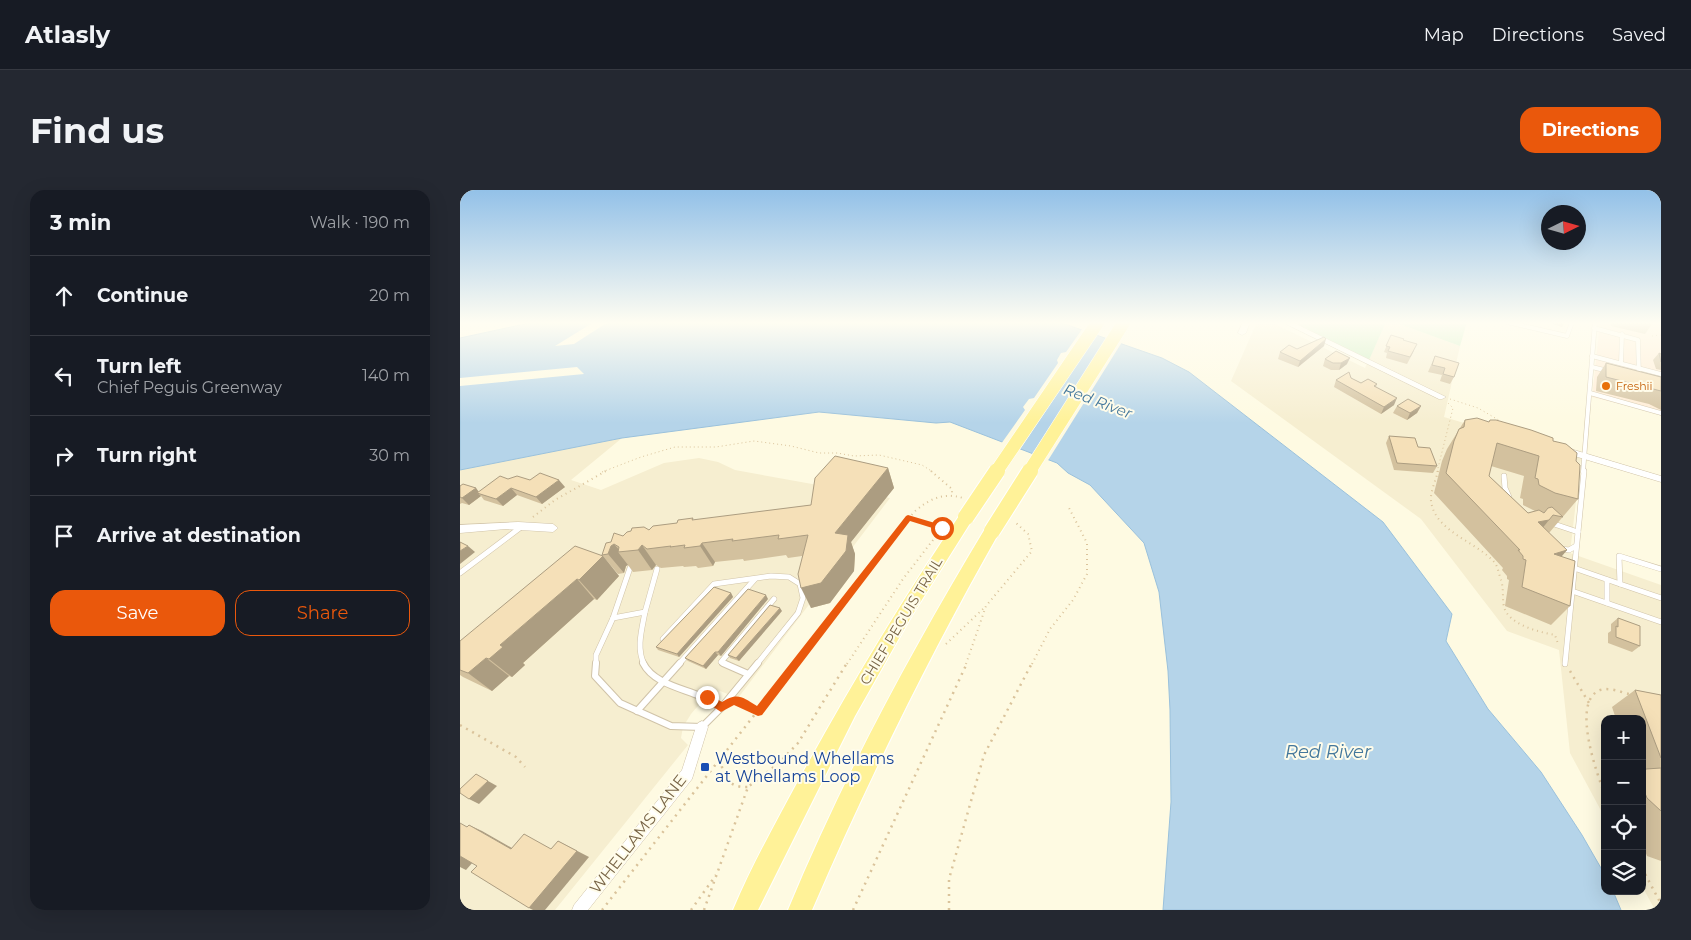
<!DOCTYPE html>
<meta charset="utf-8">
<style>
body{margin:0;font-family:Montserrat,sans-serif;background:#242831;color:#f1f3f6}
.controls{position:absolute;right:15px;bottom:15px;display:grid;overflow:hidden;border-radius:10px;box-shadow:0 5px 20px #0002}
.controls button{width:45px;height:45px;display:grid;place-items:center;padding:0;border:0;border-bottom:1px solid #363941;background:#171b24;color:#f1f3f6;font:25px sans-serif}
.compass{position:absolute;left:1081px;top:15px;width:45px;height:45px;border-radius:50%;background:#171b24;box-shadow:0 5px 20px #0002;rotate:85deg}
.stop{position:absolute;width:15px;height:15px;margin:-11px;border:4px solid #ea580c;border-radius:50%;background:#fff}
.stop.end{background:#ea580c;border-color:#fff;box-shadow:0 1px 5px #0008}
.list{margin:0;padding:0;list-style:none}
h2{display:flex;justify-content:space-between;align-items:center;height:65px;margin:0;padding:0 20px;font-size:21px}
h2 small{font-size:16px;font-weight:400;color:#9ea1a6}
.list li{display:grid;grid-template-columns:32px 1fr auto;gap:15px;align-items:center;box-sizing:border-box;height:80px;padding:0 20px;border-top:1px solid #363941}
.list b{display:block;font-size:19px;white-space:nowrap}
.list p{margin:0;font-size:16px;white-space:nowrap;color:#9ea1a6}
.list em{font-size:16px;font-style:normal;color:#9ea1a6}
.actions{display:flex;gap:10px;padding:15px 20px}
.actions a{flex:1;padding:11px 0;border:1px solid #ea580c;border-radius:15px;text-align:center;font-size:18px;color:#ea580c}
.actions .main{background:#ea580c;color:#fff}
.icon{flex:none;width:28px;height:28px;fill:none;stroke:currentColor;stroke-width:2;stroke-linecap:round;stroke-linejoin:round}
.map{position:relative;flex:none;width:1201px;height:720px;overflow:hidden;border-radius:15px}
header{display:flex;align-items:center;gap:30px;box-sizing:border-box;height:70px;padding:0 25px;background:#171b24;border-bottom:1px solid #363941}
header strong{font-size:24px}
nav{display:flex;gap:28px;margin-inline-start:auto;font-size:18px}
.intro{display:flex;align-items:center;justify-content:space-between;box-sizing:border-box;height:120px;padding:0 30px}
h1{margin:0;font-size:35px}
.button{padding:12px 22px;border-radius:15px;background:#ea580c;color:#fff;font-size:18px;font-weight:700}
main{display:flex;gap:30px;padding:0 30px}
aside{flex:1;background:#171b24;border-radius:15px;box-shadow:0 5px 20px #0002}
.map>svg:first-child{display:block}
</style>
<header>
<strong>Atlasly</strong>
<nav><a>Map</a><a>Directions</a><a>Saved</a></nav>
</header>
<div class="intro"><h1>Find us</h1><a class="button">Directions</a></div>
<main>
<aside>
<h2>3 min<small>Walk · 190 m</small></h2>
<ul class="list">
<li><svg class="icon" aria-label="ahead" viewBox="0 0 24 24"><path d="M12 20V5M6 11l6-6 6 6"/></svg><div><b>Continue</b></div><em>20 m</em></li>
<li><svg class="icon" aria-label="left" viewBox="0 0 24 24"><path d="M17 20v-9H6M10 6l-5 5 5 5"/></svg><div><b>Turn left</b><p>Chief Peguis Greenway</p></div><em>140 m</em></li>
<li><svg class="icon" aria-label="right" viewBox="0 0 24 24"><path d="M7 20v-9h11M14 6l5 5-5 5"/></svg><div><b>Turn right</b></div><em>30 m</em></li>
<li><svg class="icon" aria-label="arrive" viewBox="0 0 24 24"><path d="M6 21V4h12l-3 4 3 4H6"/></svg><div><b>Arrive at destination</b></div></li>
</ul>
<div class="actions"><a class="main">Save</a><a>Share</a></div>
</aside>
<div class="map">
<svg width="1201" height="720" viewBox="0 0 1201 720">
<rect width="100%" height="100%" fill="#fefae2"/>
<g fill="#f6eed0">
<path d="M 797,132 L 811,132 L 905,178 L 926,132 L 934,132 L 1000,156 L 984,227 L 1121,268 L 1110,363 L 1201,395 L 1201,720 L 1195,720 L 1182,696 L 1182,529 L 1145,529 L 1145,628 L 1110,563 L 1099,460 L 1047,441 L 961,329 L 771,191 Z"/>
<path d="M 162,248 L 111,290 L 141,300 L 204,273 L 239,268 L 258,272 L 275,280 L 430,308 L 278,508 L 260,501 L 243,510 L 231,524 L 223,537 L 221,548 L 228,555 L 95,720 L 0,720 L 0,280 Z"/>
</g>
<path fill="#ffecd5" d="M 1140,132 L 1201,134 L 1201,224 L 1132,207 Z"/>
<g fill="#c6edbf">
<path d="M 833,132 L 926,132 L 909,170 Z"/>
<path d="M 934,132 L 1007,132 L 1000,156 Z"/>
</g>
<path fill="#b5d4e9" stroke="#9ac1dc" d="M 74,132 L 599,132 L 702,168 L 729,182 L 923,332 L 992,424 L 986,451 L 1028,519 L 1081,582 L 1122,645 L 1145,685 L 1145,701 L 1153,701 L 1161,720 L 703,720 L 711,612 L 710,520 L 708,481 L 699,402 L 684,353 L 630,295 L 608,283 L 597,273 L 490,232 L 476,233 L 359,222 L 162,248 L 0,280 L 0,148 Z"/>
<g fill="#fefae2">
<path d="M 134,132 L 148,132 L 114,154 L 95,156 Z"/>
<path d="M 623,138 L 638,143 L 559,261 L 541,254 L 565,220 L 563,217 L 569,209 L 574,208 L 598,173 L 597,170 L 601,163 L 606,162 Z"/>
<path d="M 648,147 L 662,152 L 587,272 L 571,266 Z"/>
<path d="M 117,177 L 124,184 L 0,196 L 0,188 Z"/>
</g>
<g fill="none" stroke-linecap="round" stroke-linejoin="round">
<g stroke="#d0c3a8" stroke-width="5">
<g id="lane-far2">
<path d="M 1047,132 L 1107,146 L 1112,132"/>
<path d="M 1134,138 L 1178,150 L 1179,187"/>
<path d="M 1132,166 L 1201,184"/>
<path d="M 1161,173 L 1162,144"/>
<path d="M 1132,177 L 1148,181"/>
<path d="M 1130,203 L 1201,223"/>
<path d="M 1123,282 L 1135,132"/>
</g>
</g>
<g stroke="#d0c3a8" stroke-width="6">
<g id="lane-far1">
<path d="M 1044,286 L 1045,298 L 1049,307"/>
<path d="M 1091,333 L 1118,342"/>
<path d="M 1100,359 L 1109,360 L 1116,356"/>
<path d="M 1114,378 L 1160,394"/>
<path d="M 1201,379 L 1159,366 L 1160,394 L 1201,408"/>
<path d="M 0,383 L 61,337"/>
<path d="M 1147,390 L 1147,413"/>
<path d="M 1112,401 L 1201,432"/>
<path d="M 185,422 L 197,379"/>
<path d="M 153,428 L 170,378"/>
<path d="M 203,449 L 254,394 L 311,386 L 329,387 L 340,394 L 343,408 L 338,423 L 297,474"/>
<path d="M 136,474 L 136,465 L 153,428 L 185,422 C 182,439 176,458 184,474"/>
<path d="M 219,474 L 295,389"/>
<path d="M 266,474 L 261,472 L 314,409"/>
<path d="M 1105,474 L 1124,281"/>
</g>
</g>
<g stroke="#d0c3a8" stroke-width="8">
<g id="lane">
<path d="M 136,473 L 135,486 L 160,513 L 211,536 L 242,537 L 261,518 C 254,514 247,509 240,506 C 221,498 193,493 183,473"/>
<path d="M 263,473 L 288,484"/>
<path d="M 261,518 L 298,473"/>
<path d="M 177,521 L 220,473"/>
</g>
</g>
<g stroke="#d0c3a8" stroke-width="1">
<g id="street">
<path d="M 783,132 L 790,132 L 786,143 L 782,145 L 778,143 Z"/>
<path d="M 822,132 L 832,132 L 986,207 L 982,209 L 979,209 Z"/>
<path d="M 1104,257 L 1201,286 L 1201,292 L 1101,262 L 1100,260 L 1101,258 Z"/>
<path d="M 58,332 L 93,334 L 98,338 L 93,342 L 46,339 L 0,343 L 0,335 Z"/>
<path d="M 242,531 L 246,533 L 248,537 L 232,589 L 128,720 L 112,720 L 114,715 L 222,580 L 236,537 L 238,533 Z"/>
</g>
</g>
<g stroke="#fff" stroke-width="2">
<g id="primary">
<path d="M 506,321 L 511,323 L 514,327 L 451,427 L 395,526 L 298,720 L 273,720 C 291,677 314,636 336,595 C 387,502 441,411 501,323 Z"/>
<path d="M 532,335 L 538,337 L 540,341 C 470,464 408,590 352,720 L 328,720 C 383,587 452,460 526,337 Z"/>
</g>
</g>
<g stroke="#dac39b" stroke-width="1" stroke-dasharray="1 3" stroke-linecap="butt">
<path d="M 1192,146 L 1201,145"/>
<path d="M 990,209 L 1018,218 L 1042,232"/>
<path d="M 142,282 L 181,267 L 215,257 L 256,257 L 294,251 L 331,256 L 359,263 L 377,263 L 394,266 L 419,265 L 462,275 L 473,282"/>
<path d="M 977,282 L 993,218 L 987,212"/>
</g>
<g stroke="#dac39b" stroke-width="2" stroke-dasharray="1 4" stroke-linecap="butt">
<path d="M 471,281 L 492,299 L 492,305"/>
<path d="M 978,281 C 976,290 970,302 971,311 C 975,342 1016,351 1035,373 C 1038,377 1039,385 1041,390 C 1044,399 1042,408 1044,417 C 1049,435 1079,442 1095,445 L 1098,454"/>
<path d="M 73,327 L 95,310 L 146,281"/>
<path d="M 448,328 L 482,338"/>
<path d="M 486,454 L 524,418"/>
<path d="M 334,474 L 454,322 C 469,309 483,302 503,308"/>
<path d="M 387,474 L 443,389 L 483,337"/>
<path d="M 506,474 L 526,416 L 572,361 L 568,344 L 555,332"/>
<path d="M 572,474 L 590,439 L 613,410 L 627,384 L 627,353 L 608,316"/>
</g>
<g stroke="#dac39b" stroke-width="2.5" stroke-dasharray="2 5" stroke-linecap="butt">
<path d="M 1110,481 L 1129,513"/>
<path d="M 278,511 L 298,522"/>
<path d="M 0,535 L 56,567 L 65,577"/>
<path d="M 261,569 C 262,587 269,598 288,597"/>
<path d="M 1145,605 C 1137,584 1112,515 1138,501 C 1147,496 1160,502 1169,504"/>
<path d="M 1182,678 L 1201,714"/>
<path d="M 142,720 L 335,473"/>
<path d="M 231,720 L 256,685"/>
<path d="M 244,720 L 288,597 L 319,573 L 338,553 L 387,473"/>
<path d="M 393,720 L 507,473"/>
<path d="M 489,720 L 489,689 L 524,565 L 572,473"/>
</g>
<use href="#lane-far2" stroke="#fff" stroke-width="4"/>
<use href="#lane-far1" stroke="#fff" stroke-width="5"/>
<use href="#lane" stroke="#fff" stroke-width="6"/>
<use href="#street" fill="#fff" fill-rule="evenodd"/>
<use href="#primary" fill="#fff298" fill-rule="evenodd"/>
<g stroke="#fff" stroke-width="14" stroke-linecap="butt">
<g id="primary-bridge-far1">
<path d="M 536,282 L 638,132"/>
<path d="M 569,282 L 664,132"/>
</g>
</g>
<g stroke="#fff" stroke-width="18" stroke-linecap="butt">
<g id="primary-bridge">
<path d="M 506,327 L 537,281"/>
<path d="M 532,341 L 570,281"/>
</g>
</g>
<use href="#primary-bridge-far1" stroke="#fff298" stroke-width="13"/>
<use href="#primary-bridge" stroke="#fff298" stroke-width="16"/>
</g>
<g fill="#d3c19e" fill-rule="evenodd">
<path d="M 1087,132 L 1105,132 L 1102,137 Z"/>
<path d="M 1151,132 L 1192,132 L 1192,134 L 1185,144 L 1151,136 Z"/>
<path d="M 931,145 L 943,150 L 954,161 L 947,174 L 926,168 L 927,163 L 924,162 Z"/>
<path d="M 864,156 L 838,177 L 818,169 L 820,162 Z"/>
<path d="M 1199,163 L 1201,164 L 1201,180 L 1196,179 L 1193,170 Z"/>
<path d="M 975,166 L 994,187 L 990,194 L 980,191 L 982,185 L 968,182 Z"/>
<path d="M 865,169 L 887,174 L 879,180 L 871,180 L 863,176 Z"/>
<path d="M 1146,173 L 1201,187 L 1201,220 L 1189,214 L 1136,201 L 1137,187 Z"/>
<path d="M 891,188 L 901,193 L 917,194 L 916,197 L 934,215 L 921,224 L 874,197 L 876,190 Z"/>
<path d="M 937,216 L 961,216 L 957,223 L 947,230 L 933,223 Z"/>
<path d="M 1005,230 L 1029,232 L 1030,230 L 1093,251 L 1116,271 L 1118,309 L 1089,343 L 1107,360 L 1101,367 L 1110,416 L 1091,435 L 1045,416 L 1049,390 L 1047,389 L 1047,386 L 1042,380 L 1043,378 L 974,303 L 982,271 L 987,259 ZM 1031,276 L 1064,286 L 1060,308 L 1063,309 L 1063,315 L 1075,321 L 1068,323 L 1029,286 Z"/>
<path d="M 929,246 L 958,257 L 977,276 L 973,283 L 934,280 L 926,253 Z"/>
<path d="M 428,278 L 434,298 L 391,352 L 395,364 L 394,381 L 370,413 L 351,418 L 342,366 L 328,368 L 326,365 L 284,371 L 283,369 L 255,372 L 253,376 L 238,378 L 236,376 L 224,377 L 223,376 L 201,378 L 196,375 L 192,380 L 173,382 L 168,375 L 166,376 L 164,383 L 158,384 L 142,365 L 151,352 L 163,346 L 189,340 L 217,333 L 351,315 Z"/>
<path d="M 48,289 L 70,290 L 105,297 L 82,314 L 57,305 L 43,316 L 24,310 L 21,306 L 9,315 L 2,313 L 0,314 L 0,296 L 16,298 L 19,302 Z"/>
<path d="M 143,366 L 159,386 L 137,410 L 134,409 L 63,473 L 65,475 L 52,487 L 49,486 L 32,501 L 3,487 L 0,485 L 0,451 Z"/>
<path d="M 271,403 L 273,407 L 219,467 L 198,460 L 196,457 Z"/>
<path d="M 308,409 L 261,466 L 258,465 L 246,479 L 228,471 L 225,468 Z"/>
<path d="M 322,421 L 279,471 L 270,468 L 268,465 Z"/>
<path d="M 1158,428 L 1180,456 L 1172,462 L 1148,453 L 1148,443 L 1151,441 L 1151,434 Z"/>
<path d="M 1175,500 L 1201,505 L 1201,671 L 1187,666 L 1182,653 L 1182,529 L 1156,529 L 1152,517 Z"/>
</g>
<g fill="#ac9d81">
<path d="M 866,149 L 864,156 L 838,177 L 840,171 Z"/>
<path d="M 890,168 L 887,174 L 879,180 L 881,173 Z"/>
<path d="M 937,208 L 934,215 L 921,224 L 924,217 Z"/>
<path d="M 961,216 L 957,223 L 947,230 L 950,223 Z"/>
<path d="M 428,278 L 434,298 L 391,352 L 395,364 L 394,381 L 370,413 L 351,418 L 341,398 L 375,343 Z"/>
<path d="M 99,290 L 105,297 L 82,314 L 76,307 Z"/>
<path d="M 16,298 L 20,304 L 17,303 L 21,306 L 9,315 L 2,308 Z"/>
<path d="M 51,298 L 57,305 L 43,316 L 36,309 Z"/>
<path d="M 1089,330 L 1073,350 L 1078,332 Z"/>
<path d="M 242,353 L 255,372 L 253,376 L 240,356 Z"/>
<path d="M 154,354 L 161,362 L 158,362 L 168,375 L 166,376 L 164,383 L 148,364 L 151,356 Z"/>
<path d="M 182,355 L 196,375 L 192,380 L 178,360 Z"/>
<path d="M 8,356 L 15,362 L 0,374 L 0,361 Z"/>
<path d="M 1107,360 L 1090,380 L 1094,364 Z"/>
<path d="M 143,366 L 159,386 L 137,410 L 119,390 Z"/>
<path d="M 117,389 L 134,409 L 63,473 L 65,475 L 52,487 L 29,469 L 40,455 Z"/>
<path d="M 271,403 L 273,407 L 219,467 L 217,464 Z"/>
<path d="M 306,405 L 308,409 L 261,466 L 258,462 Z"/>
<path d="M 320,418 L 322,421 L 279,471 L 276,468 Z"/>
<path d="M 255,462 L 258,465 L 246,479 L 243,476 Z"/>
<path d="M 26,468 L 49,486 L 32,501 L 8,483 Z"/>
<path d="M 28,591 L 37,596 L 19,614 L 9,609 Z"/>
<path d="M 9,635 L 22,641 L 64,665 L 51,659 Z"/>
<path d="M 98,651 L 129,667 L 85,720 L 73,720 L 69,718 Z"/>
<path d="M 0,666 L 13,672 L 6,680 L 0,677 Z"/>
</g>
<g fill="#f5e0b8" stroke="#ac9d81">
<path d="M 931,145 L 944,149 L 943,150 L 957,154 L 950,167 L 928,161 L 930,157 L 926,156 Z"/>
<path d="M 864,147 L 866,149 L 840,171 L 820,162 L 829,155 L 837,159 Z"/>
<path d="M 876,161 L 890,168 L 881,173 L 873,173 L 865,169 Z"/>
<path d="M 1199,163 L 1201,164 L 1201,172 Z"/>
<path d="M 975,166 L 999,173 L 994,187 L 983,184 L 985,178 L 972,175 Z"/>
<path d="M 1146,173 L 1201,187 L 1201,201 L 1146,187 Z"/>
<path d="M 889,182 L 891,188 L 901,193 L 908,189 L 917,194 L 914,196 L 937,208 L 924,217 L 876,190 Z"/>
<path d="M 948,209 L 961,216 L 950,223 L 937,216 Z"/>
<path d="M 1017,228 L 1029,232 L 1030,230 L 1036,230 L 1071,240 L 1093,248 L 1093,251 L 1106,254 L 1117,263 L 1116,271 L 1120,275 L 1118,309 L 1095,303 L 1079,295 L 1078,289 L 1075,288 L 1079,266 L 1037,253 L 1029,286 L 1068,323 L 1079,320 L 1084,323 L 1088,318 L 1092,317 L 1103,327 L 1093,325 L 1089,330 L 1078,332 L 1107,360 L 1094,364 L 1115,371 L 1110,416 L 1062,397 L 1066,370 L 1063,369 L 1063,366 L 1058,360 L 1060,360 L 986,283 L 994,251 L 999,239 L 1004,237 L 1005,230 Z"/>
<path d="M 929,246 L 955,248 L 958,257 L 970,258 L 977,276 L 937,273 Z"/>
<path d="M 375,266 L 428,278 L 375,343 L 388,345 L 386,361 L 361,393 L 341,398 L 338,384 L 348,345 L 318,349 L 319,345 L 272,351 L 273,349 L 242,353 L 240,356 L 224,358 L 225,355 L 210,357 L 211,356 L 187,359 L 182,355 L 178,360 L 158,362 L 159,357 L 154,354 L 151,356 L 148,364 L 142,365 L 146,353 L 151,352 L 154,343 L 163,346 L 167,342 L 171,341 L 172,338 L 184,337 L 189,340 L 193,336 L 217,333 L 218,330 L 233,328 L 232,330 L 351,315 L 355,288 Z"/>
<path d="M 80,283 L 99,290 L 76,307 L 51,298 L 36,309 L 17,303 L 40,286 L 48,289 L 57,286 L 70,290 Z"/>
<path d="M 3,294 L 16,298 L 2,308 L 0,307 L 0,296 Z"/>
<path d="M 0,352 L 8,356 L 0,361 Z"/>
<path d="M 115,356 L 143,366 L 119,390 L 117,389 L 40,455 L 43,457 L 29,469 L 26,468 L 8,483 L 0,480 L 0,451 Z"/>
<path d="M 254,397 L 271,403 L 217,464 L 196,457 Z"/>
<path d="M 288,399 L 306,405 L 258,462 L 255,462 L 243,476 L 225,468 Z"/>
<path d="M 310,415 L 320,418 L 276,468 L 268,465 Z"/>
<path d="M 1158,428 L 1180,436 L 1180,456 L 1156,447 L 1156,436 L 1158,437 Z"/>
<path d="M 1175,500 L 1201,505 L 1201,568 Z"/>
<path d="M 1201,578 L 1201,621 L 1187,608 L 1182,596 L 1182,586 L 1186,579 Z"/>
<path d="M 16,584 L 28,591 L 9,609 L 0,603 L 0,599 Z"/>
<path d="M 0,633 L 7,637 L 9,635 L 51,659 L 64,644 L 91,659 L 98,651 L 117,661 L 69,718 L 11,682 L 17,676 L 0,666 Z"/>
</g>
<linearGradient id="sky" x2="0" y2="1"><stop stop-color="#93c1e8"/><stop offset="0.57" stop-color="#fffdf2"/><stop offset="1" stop-color="#fffdf2" stop-opacity="0"/></linearGradient>
<rect width="1201" height="233" fill="url(#sky)"/>
<path fill="#ea580c" d="M 448,325 L 485,336 L 486,338 L 482,341 L 450,331 L 302,525 L 298,526 L 274,515 L 261,522 L 243,510 L 243,504 L 247,503 L 262,512 C 278,502 282,507 297,516 L 446,326 Z"/>
<circle fill="#e8710a" stroke="#fffcea" stroke-width="2" cx="1146" cy="196" r="5"/>
<rect fill="#1a4fb4" stroke="#fffcea" stroke-width="2" x="240" y="572" width="10" height="10" rx="2.5"/>
<g text-anchor="middle" dominant-baseline="central" stroke-width="4" stroke-linejoin="round" paint-order="stroke">
<g font-size="11" fill="#c56008" stroke="#fffcea" text-anchor="start">
<text x="1156" y="196">Freshii</text>
</g>
<g font-size="14" fill="#786446" stroke="#fffcea">
<text transform="translate(441 431) rotate(-59)">CHIEF PEGUIS TRAIL</text>
</g>
<g font-size="15" font-style="italic" fill="#43779c" stroke="#fffcea">
<text transform="translate(638 211) rotate(21)">Red River</text>
</g>
<g font-size="16" fill="#164399" stroke="#fffcea" text-anchor="start">
<text x="255" y="568">Westbound Whellams<tspan x="255" dy="18">at Whellams Loop</tspan></text>
</g>
<g font-size="16" fill="#786446" stroke="#fffcea">
<text transform="translate(178 644) rotate(-52)">WHELLAMS LANE</text>
</g>
<g font-size="18" font-style="italic" fill="#43779c" stroke="#fffcea">
<text x="868" y="562">Red River</text>
</g>
</g>
</svg>
<div class="controls">
<button>+</button>
<button>−</button>
<button><svg class="icon" aria-label="locate" viewBox="0 0 24 24"><circle cx="12" cy="12" r="6"/><path d="M12 2v4M12 18v4M2 12h4M18 12h4"/></svg></button>
<button><svg class="icon" aria-label="layers" viewBox="0 0 24 24"><path d="M12 4l9 5-9 5-9-5zM3 14l9 5 9-5"/></svg></button>
</div>
<svg class="compass" viewBox="-18 -18 36 36"><path d="M0-13l5 13h-10z" fill="#e53935"/><path d="M0 13l5-13h-10z" fill="#9ea1a6"/></svg>
<div class="stop" style="left:482px;top:338px"></div>
<div class="stop end" style="left:247px;top:507px"></div>
</div>
</main>
